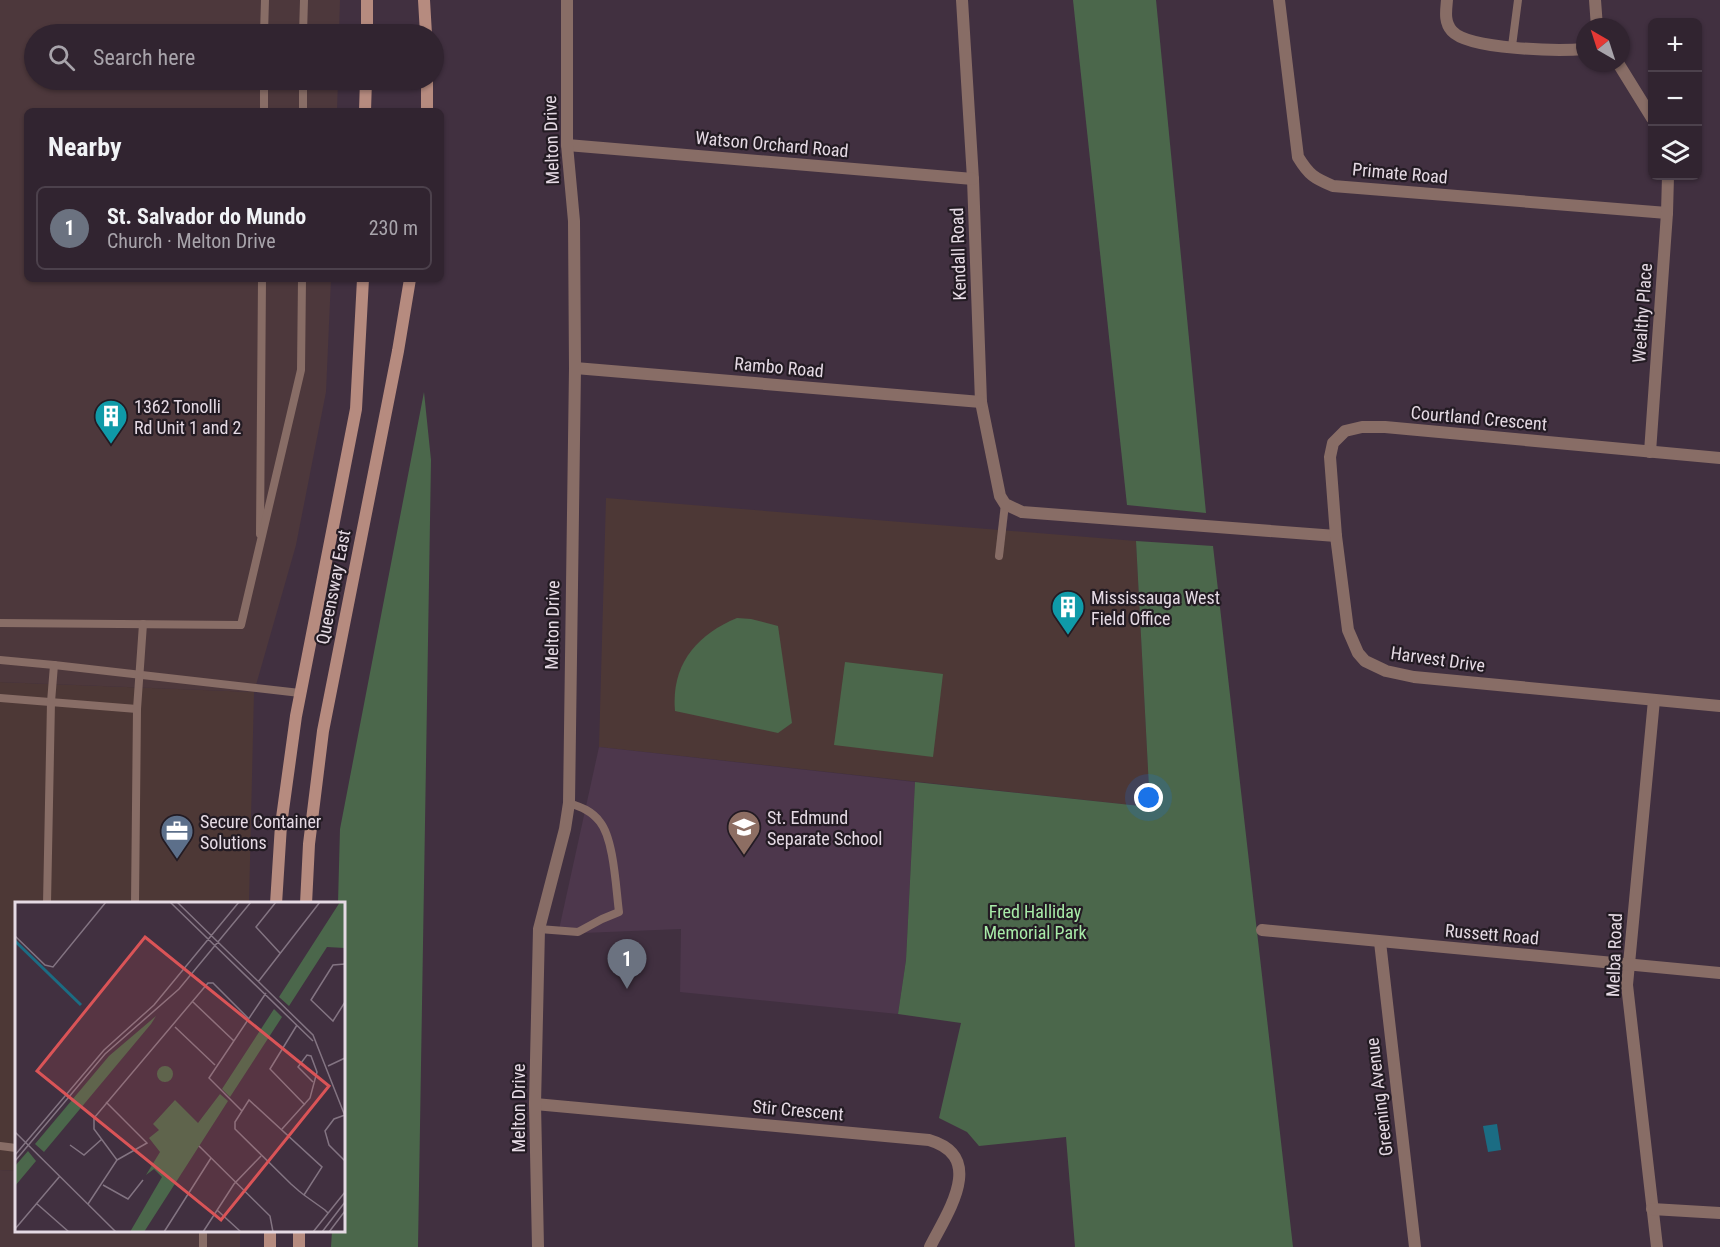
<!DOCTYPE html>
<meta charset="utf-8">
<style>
body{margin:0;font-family:"Roboto Condensed",sans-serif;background:#3d303c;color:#f1f3f6}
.controls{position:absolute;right:18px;top:18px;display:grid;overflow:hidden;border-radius:9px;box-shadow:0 2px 4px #0004}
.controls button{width:54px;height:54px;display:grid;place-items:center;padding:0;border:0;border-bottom:2px solid #4c414c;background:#312430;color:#f1f3f6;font:30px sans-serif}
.compass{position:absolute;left:1576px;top:18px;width:54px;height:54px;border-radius:50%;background:#312430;box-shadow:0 2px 4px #0004;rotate:321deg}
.you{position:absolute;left:1149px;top:798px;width:21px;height:21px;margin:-15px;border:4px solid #fff;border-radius:50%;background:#1a73e8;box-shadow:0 0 0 9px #1a73e833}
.badge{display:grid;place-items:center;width:39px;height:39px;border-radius:50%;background:#efa377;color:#fff;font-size:20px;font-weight:700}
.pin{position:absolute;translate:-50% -50px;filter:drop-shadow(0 2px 3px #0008)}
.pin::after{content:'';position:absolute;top:32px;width:21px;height:18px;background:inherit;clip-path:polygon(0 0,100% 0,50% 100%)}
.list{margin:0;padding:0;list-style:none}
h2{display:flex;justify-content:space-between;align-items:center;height:78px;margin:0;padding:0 24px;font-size:26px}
h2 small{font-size:20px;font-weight:400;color:#a8a4ab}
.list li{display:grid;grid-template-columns:39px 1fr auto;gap:18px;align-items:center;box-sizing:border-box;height:84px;margin:0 12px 12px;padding:0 12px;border:2px solid #4c414c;border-radius:9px}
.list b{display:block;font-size:22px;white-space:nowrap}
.list p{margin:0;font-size:20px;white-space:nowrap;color:#a8a4ab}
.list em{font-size:20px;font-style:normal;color:#a8a4ab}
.icon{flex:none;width:33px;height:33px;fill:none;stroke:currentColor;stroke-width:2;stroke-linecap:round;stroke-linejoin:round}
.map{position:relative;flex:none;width:1720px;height:1247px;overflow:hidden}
.search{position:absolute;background:#312430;box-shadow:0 2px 4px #0004;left:24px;top:24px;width:420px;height:66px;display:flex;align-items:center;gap:15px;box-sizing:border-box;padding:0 21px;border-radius:33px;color:#a8a4ab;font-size:22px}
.panel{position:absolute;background:#312430;box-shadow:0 2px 4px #0004;left:24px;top:108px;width:420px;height:174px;border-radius:9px}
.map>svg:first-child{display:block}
</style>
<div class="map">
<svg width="1720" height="1247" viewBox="0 0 1720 1247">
<rect width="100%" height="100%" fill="#413040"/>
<g fill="#4d3836">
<path d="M 606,498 L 1136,541 L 1150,807 L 599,747 Z"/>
<path d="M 0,682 L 254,692 L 249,903 L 16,904 L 16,1171 L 0,1170 Z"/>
</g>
<g fill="#4d383c">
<path d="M 0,0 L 340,0 L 339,34 L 34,34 L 34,80 L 338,80 L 337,111 L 27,111 L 27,279 L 331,279 L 326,392 L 296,545 L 254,692 L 0,682 Z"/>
<path d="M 0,1170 L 16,1171 L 16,1230 L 240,1231 L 240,1247 L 0,1247 Z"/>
</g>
<path fill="#4d374c" d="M 599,747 L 915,782 L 906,960 L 898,1014 L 680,992 L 681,929 L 558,934 Z"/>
<g fill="#4b674b">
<path d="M 1073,0 L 1156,0 L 1206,513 L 1127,505 Z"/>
<path d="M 424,392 L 431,460 L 418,1247 L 331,1247 L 332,1231 L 344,1230 L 344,904 L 338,903 L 340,829 Z"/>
<path d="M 1136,541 L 1213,546 L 1293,1247 L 1075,1247 L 1066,1137 L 979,1146 L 967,1132 L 939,1118 L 961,1023 L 898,1014 L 906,960 L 915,782 L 1150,807 Z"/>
<path d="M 737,618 L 751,619 L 778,626 L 792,723 L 778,733 L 675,711 C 671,665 696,635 737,618 Z"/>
<path d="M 845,662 L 943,674 L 933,757 L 834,745 Z"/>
</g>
<path fill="#1b6c83" d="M 1497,1124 L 1501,1150 L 1488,1152 L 1483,1126 Z"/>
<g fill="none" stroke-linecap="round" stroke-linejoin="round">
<g stroke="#886d66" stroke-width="8">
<path d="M 264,34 L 265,0"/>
<path d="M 303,34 L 304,0"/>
<path d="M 1512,46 L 1518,0"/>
<path d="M 264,111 L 264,80"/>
<path d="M 303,111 L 303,80"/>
<path d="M 260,534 L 262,279"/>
<path d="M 999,556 L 1005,504"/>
<path d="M 0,623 L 241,625 L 301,370 L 302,279"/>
<path d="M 0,660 L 54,665"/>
<path d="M 0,698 L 137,709"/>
<path d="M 47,904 L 51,702 L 54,665 L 300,693"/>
<path d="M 135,904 L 137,709 L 143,624"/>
<path d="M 539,929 L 578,932 L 602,919 L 619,912 C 616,890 614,839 600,822 C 592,811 581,807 569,803"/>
<path d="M 0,1146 L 16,1148"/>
<path d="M 203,1230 L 203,1247"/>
</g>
<g stroke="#886d66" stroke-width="12">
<path d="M 962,0 L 973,179 L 981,402 L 1000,496 L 1005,504 L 1022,512 L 1336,536"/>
<path d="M 1279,0 L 1298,157 C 1309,175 1314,178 1333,186 L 1667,213"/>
<path d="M 1447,0 C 1446,11 1444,22 1452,31 C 1469,50 1559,51 1585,49"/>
<path d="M 1595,0 L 1597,27"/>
<path d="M 1618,63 L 1652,118"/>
<path d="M 567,145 L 973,179"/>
<path d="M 575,368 L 981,402"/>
<path d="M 1650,452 L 1667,213 L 1668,176"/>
<path d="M 1720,458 L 1385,427 L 1362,427 L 1345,431 L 1333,443 L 1330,457 L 1336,536 L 1348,630 L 1358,653 L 1365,661 L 1386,671 L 1414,677 L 1720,706"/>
<path d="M 1654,700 L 1627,985 L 1657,1247"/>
<path d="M 1262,930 L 1720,973"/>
<path d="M 1380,942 L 1415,1247"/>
<path d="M 535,1104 L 929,1140 C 987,1157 947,1213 930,1247"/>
<path d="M 1652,1209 L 1720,1213"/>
<path d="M 538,1247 L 535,1104 L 539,929 L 565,829 L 569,803 L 575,368 L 574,221 L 567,145 L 567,0"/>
</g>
<g stroke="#b68b7f" stroke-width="12">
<path d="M 424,0 L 426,34"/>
<path d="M 367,34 L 367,0"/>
<path d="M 427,80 L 427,111"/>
<path d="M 365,111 L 366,80"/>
<path d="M 276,904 L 281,825 L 296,716 L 356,409 L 363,279"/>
<path d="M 306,904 L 309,844 L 323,731 L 398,351 L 410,279"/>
<path d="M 270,1247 L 270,1230"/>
<path d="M 299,1247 L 299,1230"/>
</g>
</g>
<defs>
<g id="building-pin" transform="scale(1.725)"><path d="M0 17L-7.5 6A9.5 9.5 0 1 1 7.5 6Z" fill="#0f9aa8" stroke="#231b23"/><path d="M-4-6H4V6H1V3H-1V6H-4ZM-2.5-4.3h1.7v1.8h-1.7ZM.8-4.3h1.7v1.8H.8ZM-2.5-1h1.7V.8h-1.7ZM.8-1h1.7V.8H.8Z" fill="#fff"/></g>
<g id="school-pin" transform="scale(1.725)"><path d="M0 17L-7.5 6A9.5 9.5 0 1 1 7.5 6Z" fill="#8d6e63" stroke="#231b23"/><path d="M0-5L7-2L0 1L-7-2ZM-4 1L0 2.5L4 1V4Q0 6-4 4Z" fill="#fff"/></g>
<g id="office-pin" transform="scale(1.725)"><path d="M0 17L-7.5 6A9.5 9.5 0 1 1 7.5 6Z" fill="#5c6f8a" stroke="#231b23"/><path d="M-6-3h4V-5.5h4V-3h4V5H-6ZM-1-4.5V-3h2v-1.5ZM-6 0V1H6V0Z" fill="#fff"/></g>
</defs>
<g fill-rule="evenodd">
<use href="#building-pin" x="111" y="416"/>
<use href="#building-pin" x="1068" y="607"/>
<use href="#school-pin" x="744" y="827"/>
<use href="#office-pin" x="177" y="831"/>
</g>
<g text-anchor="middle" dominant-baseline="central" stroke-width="4.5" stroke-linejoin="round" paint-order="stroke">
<g font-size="18" fill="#e5dae4" stroke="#231b23">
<text transform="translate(551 140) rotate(-92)">Melton Drive</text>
<text transform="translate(772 144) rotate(5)">Watson Orchard Road</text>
<text transform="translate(1400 173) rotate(5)">Primate Road</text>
<text transform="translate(958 254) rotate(-92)">Kendall Road</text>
<text transform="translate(1642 313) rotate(-86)">Wealthy Place</text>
<text transform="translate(779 367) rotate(5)">Rambo Road</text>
<text transform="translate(1479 418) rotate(5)">Courtland Crescent</text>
<text transform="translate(333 587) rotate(-79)">Queensway East</text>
<text transform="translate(552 625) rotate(-89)">Melton Drive</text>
<text transform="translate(1438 659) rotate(8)">Harvest Drive</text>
<text transform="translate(1492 934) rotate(5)">Russett Road</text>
<text transform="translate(1614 955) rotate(-88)">Melba Road</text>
<text transform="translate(1379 1097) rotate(-97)">Greening Avenue</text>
<text transform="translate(518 1108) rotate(-90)">Melton Drive</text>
<text transform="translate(798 1110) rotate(5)">Stir Crescent</text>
</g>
<g font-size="18" fill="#e5dae4" stroke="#231b23" text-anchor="start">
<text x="134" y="406">1362 Tonolli<tspan x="134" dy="21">Rd Unit 1 and 2</tspan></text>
<text x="1091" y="597">Mississauga West<tspan x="1091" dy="21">Field Office</tspan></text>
<text x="767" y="817">St. Edmund<tspan x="767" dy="21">Separate School</tspan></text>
<text x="200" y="821">Secure Container<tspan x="200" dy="21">Solutions</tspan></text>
</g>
<g font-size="18" fill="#a8eba8" stroke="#231b23">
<text x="1035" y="911">Fred Halliday<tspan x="1035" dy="21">Memorial Park</tspan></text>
</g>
</g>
<g transform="translate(15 902)">
<rect width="330" height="330" fill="#413040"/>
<path d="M 325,0 L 330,0 L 330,46 L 312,45 L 274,104 L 264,95 ZM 259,107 L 267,115 L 215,195 L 207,187 ZM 141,114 L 136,122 L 29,250 L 20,242 L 94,154 ZM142 172a8 8 0 1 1 16 0a8 8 0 1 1-16 0ZM 205,192 L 213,199 L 129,330 L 115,330 L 147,275 L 139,267 L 131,273 L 145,250 L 134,236 L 144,228 L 138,222 L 160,198 L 183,221 ZM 13,249 L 21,259 L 0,284 L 0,264 Z" fill="#4b674b"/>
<path fill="none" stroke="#1b6c83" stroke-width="3" d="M 0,39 L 66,103"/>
<path fill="none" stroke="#837482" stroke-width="1.5" d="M 155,0 L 298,139M 162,0 L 298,133 L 330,214M 261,0 L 241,25 L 265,51M 0,34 L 30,63 L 38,65 L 91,0M 330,62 L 318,63 L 296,98 L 318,119 L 330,100M 243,80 L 305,0M 178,100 L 219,139M 282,123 L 255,167 L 290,203M 160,125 L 200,163M 313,164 L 330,156M 91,200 L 132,241 L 102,258M 227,209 L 194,176 L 251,91M 330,213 L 319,217 L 310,229 L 314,243 L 330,259M 267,227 L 295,196 L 302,170 L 296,154 L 292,153 L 283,165 L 298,180M 0,230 L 101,330M 55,243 L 69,253 L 87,237M 184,244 L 255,314 L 258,330M 0,253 L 89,148 L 139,103 L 224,0M 0,259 L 90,152 L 164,87 L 236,0M 88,283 L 113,297 L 128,278M 289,293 L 307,265 L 234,198 L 220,220 L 220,227 L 276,282 L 284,289 L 289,293 L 310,308 L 313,311M 21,301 L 54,330M 73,302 L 102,258 L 79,227 L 79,216 L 193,81 L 198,81 L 234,117M 202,308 L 226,330M 0,327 L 45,274M 149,330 L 196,256M 188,330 L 219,282 L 246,254M 298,330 L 330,290M 307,330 L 330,300M 314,330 L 330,309"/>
<path fill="#da5457" fill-opacity="0.15" stroke="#da5457" stroke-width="3" d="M 130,35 L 314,184 L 206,318 L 22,169 Z"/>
<rect width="330" height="330" fill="none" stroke="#e5dae4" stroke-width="3"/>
</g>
</svg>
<div class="controls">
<button>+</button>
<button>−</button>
<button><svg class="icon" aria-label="layers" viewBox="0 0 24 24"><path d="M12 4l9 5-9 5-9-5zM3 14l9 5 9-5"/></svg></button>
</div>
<svg class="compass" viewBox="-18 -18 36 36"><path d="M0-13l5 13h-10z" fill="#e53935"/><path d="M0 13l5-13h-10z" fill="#a8a4ab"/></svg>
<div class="you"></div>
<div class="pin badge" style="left:627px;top:989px;background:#6b7280">1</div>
<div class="search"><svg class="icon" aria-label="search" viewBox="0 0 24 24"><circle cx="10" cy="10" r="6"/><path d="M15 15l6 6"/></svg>Search here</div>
<section class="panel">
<h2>Nearby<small></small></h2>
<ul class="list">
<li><span class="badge" style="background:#6b7280">1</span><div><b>St. Salvador do Mundo</b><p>Church · Melton Drive</p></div><em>230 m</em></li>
</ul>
</section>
</div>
